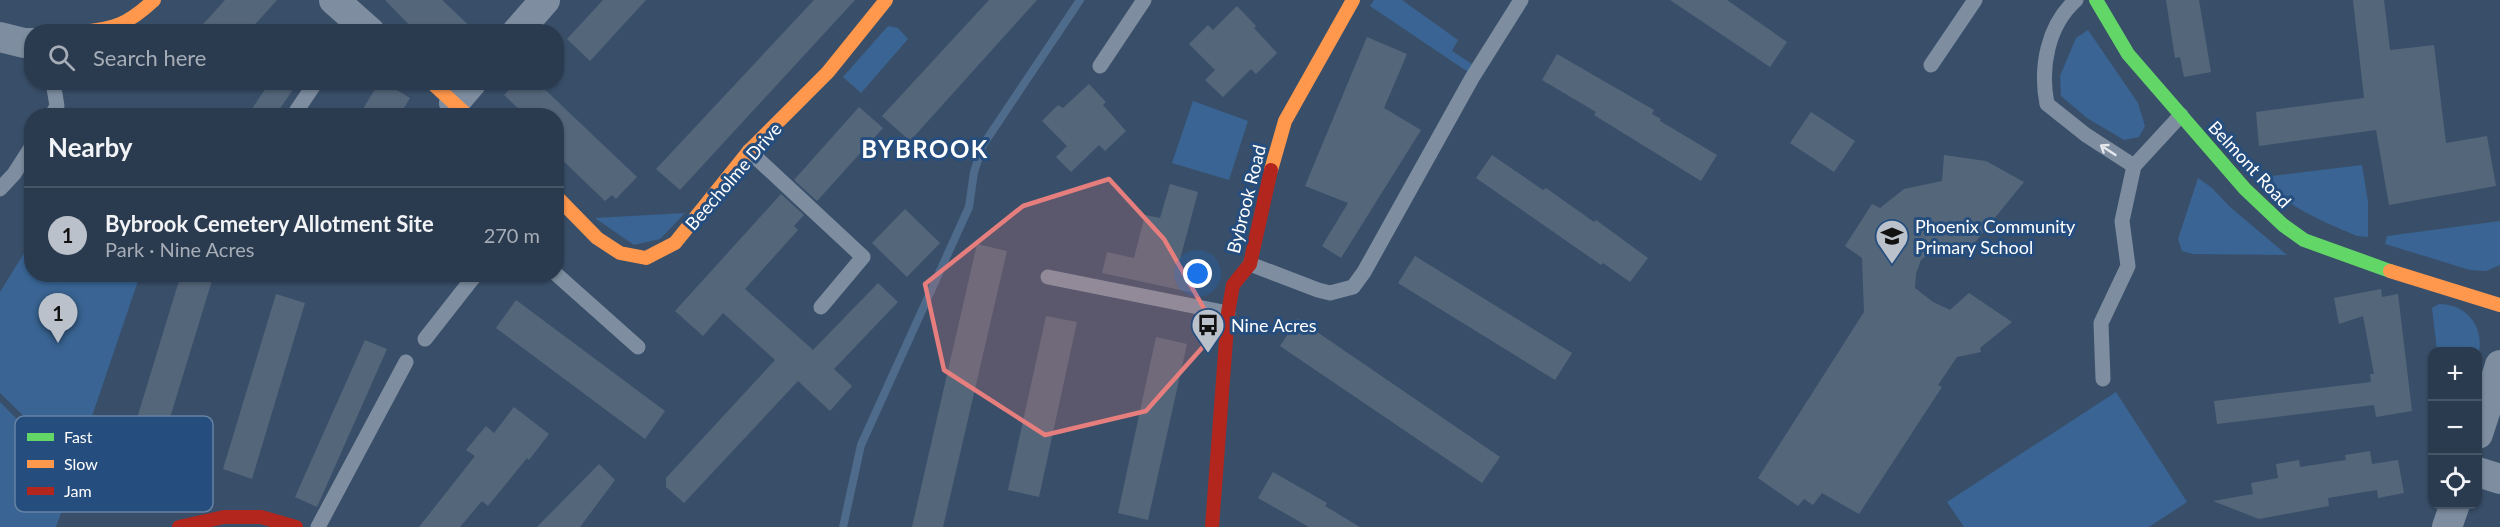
<!DOCTYPE html>
<meta charset="utf-8">
<style>
body{margin:0;font-family:Lato,sans-serif;background:#334256;color:#f1f3f6}
.controls{position:absolute;right:18px;bottom:18px;display:grid;overflow:hidden;border-radius:12px;box-shadow:0 2px 4px #0004}
.controls button{width:54px;height:54px;display:grid;place-items:center;padding:0;border:0;border-bottom:2px solid #475566;background:#2b3b4f;color:#f1f3f6;font:30px sans-serif}
.you{position:absolute;left:1198px;top:274px;width:21px;height:21px;margin:-15px;border:4px solid #fff;border-radius:50%;background:#1a73e8;box-shadow:0 0 0 9px #1a73e833}
.badge{display:grid;place-items:center;width:39px;height:39px;border-radius:50%;background:#bac1ca;color:#111;font-size:20px;font-weight:700}
.pin{position:absolute;translate:-50% -50px;filter:drop-shadow(0 2px 3px #0008)}
.pin::after{content:'';position:absolute;top:32px;width:21px;height:18px;background:inherit;clip-path:polygon(0 0,100% 0,50% 100%)}
.list{margin:0;padding:0;list-style:none}
h2{display:flex;justify-content:space-between;align-items:center;height:78px;margin:0;padding:0 24px;font-size:26px}
h2 small{font-size:20px;font-weight:400;color:#a6adb7}
.list li{display:grid;grid-template-columns:39px 1fr auto;gap:18px;align-items:center;box-sizing:border-box;height:96px;padding:0 24px;border-top:2px solid #475566}
.list b{display:block;font-size:22px;white-space:nowrap}
.list p{margin:0;font-size:20px;white-space:nowrap;color:#a6adb7}
.list em{font-size:20px;font-style:normal;color:#a6adb7}
.icon{flex:none;width:33px;height:33px;fill:none;stroke:currentColor;stroke-width:2;stroke-linecap:round;stroke-linejoin:round}
.map{position:relative;flex:none;width:2500px;height:527px;overflow:hidden}
.search{position:absolute;background:#2b3b4f;box-shadow:0 2px 4px #0004;left:24px;top:24px;width:540px;height:66px;display:flex;align-items:center;gap:15px;box-sizing:border-box;padding:0 21px;border-radius:24px;color:#a6adb7;font-size:22px}
.panel{position:absolute;background:#2b3b4f;box-shadow:0 2px 4px #0004;left:24px;top:108px;width:540px;height:174px;border-radius:24px}
.map>svg:first-child{display:block}
</style>
<div class="map">
<svg width="2500" height="527" viewBox="0 0 2500 527">
<rect width="100%" height="100%" fill="#394f69"/>
<g fill="#396493">
<path d="M 1374,0 L 1402,0 L 1458,40 L 1452,51 L 1472,64 L 1468,72 L 1370,6 Z"/>
<path d="M 888,26 L 898,28 L 908,39 L 861,93 L 843,77 Z"/>
<path d="M 2088,30 L 2138,103 L 2145,126 L 2139,137 L 2124,140 L 2087,118 L 2061,96 L 2060,76 L 2076,38 Z"/>
<path d="M 1193,101 L 1248,121 L 1229,180 L 1172,163 Z"/>
<path d="M 2362,165 L 2368,202 L 2368,237 L 2357,236 C 2331,225 2280,205 2266,179 L 2272,176 Z"/>
<path d="M 2198,178 L 2212,188 L 2230,207 L 2287,255 L 2193,254 L 2182,251 L 2178,239 Z"/>
<path d="M 685,213 L 660,239 L 634,245 L 595,218 Z"/>
<path d="M 2500,221 L 2500,265 L 2486,271 L 2470,270 L 2385,244 L 2387,236 Z"/>
<path d="M 31,242 L 32,274 L 140,275 L 75,466 L 0,393 L 0,292 Z"/>
<path d="M 2439,304 C 2468,304 2486,329 2478,357 L 2478,352 L 2437,351 L 2432,308 Z"/>
<path d="M 2116,392 L 2187,502 L 2149,527 L 1964,527 L 1947,502 Z"/>
<path d="M 0,402 L 74,477 L 56,527 L 0,527 Z"/>
</g>
<g fill="none" stroke-linecap="round" stroke-linejoin="round">
<path stroke="#4f6b8c" stroke-width="8" d="M 843,527 L 861,445 L 969,207 L 974,172 L 983,145 L 1080,0"/>
</g>
<g fill="#54667a">
<path d="M 225,0 L 277,0 L 248,32 L 196,32 Z"/>
<path d="M 385,0 L 442,0 L 476,32 L 416,32 Z"/>
<path d="M 603,0 L 646,0 L 590,61 L 567,39 Z"/>
<path d="M 814,0 L 855,0 L 680,190 L 656,169 Z"/>
<path d="M 989,0 L 1037,0 L 910,141 L 882,116 Z"/>
<path d="M 1670,0 L 1727,0 L 1787,42 L 1770,67 Z"/>
<path d="M 2166,0 L 2199,0 L 2211,72 L 2184,77 L 2180,57 L 2175,58 Z"/>
<path d="M 2353,0 L 2384,0 L 2390,50 L 2434,45 L 2446,143 L 2487,136 L 2496,186 L 2389,205 L 2376,130 L 2259,146 L 2256,112 L 2364,98 Z"/>
<path d="M 1237,6 L 1256,26 L 1254,28 L 1277,53 L 1256,74 L 1251,69 L 1223,97 L 1205,80 L 1215,70 L 1189,44 L 1208,25 L 1213,30 Z"/>
<path d="M 1367,37 L 1407,54 L 1384,108 L 1421,130 L 1341,258 L 1322,246 L 1348,203 L 1305,186 Z"/>
<path d="M 1557,54 L 1654,110 L 1652,114 L 1661,119 L 1660,121 L 1717,155 L 1701,181 L 1594,115 L 1596,112 L 1542,80 Z"/>
<path d="M 270,82 L 298,82 L 275,116 L 247,116 Z"/>
<path d="M 379,82 L 384,82 L 410,98 L 399,116 L 359,116 Z"/>
<path d="M 516,82 L 537,82 L 637,177 L 616,199 L 612,195 L 605,201 L 556,154 L 556,116 L 526,116 L 504,95 Z"/>
<path d="M 1089,84 L 1106,102 L 1103,105 L 1126,131 L 1105,151 L 1099,145 L 1071,172 L 1056,157 L 1067,146 L 1042,121 L 1058,105 L 1063,108 Z"/>
<path d="M 859,107 L 883,128 L 817,201 L 794,180 Z"/>
<path d="M 1811,112 L 1855,141 L 1834,172 L 1790,143 Z"/>
<path d="M 1492,155 L 1543,190 L 1546,188 L 1594,222 L 1596,220 L 1648,258 L 1630,282 L 1603,263 L 1601,265 L 1476,178 Z"/>
<path d="M 1944,155 L 1986,161 L 2024,182 L 1963,257 L 1955,252 L 1935,249 L 1921,260 L 1916,274 L 1915,288 L 1933,302 L 1950,310 L 1969,293 L 2012,322 L 1980,348 L 1981,352 L 1957,357 L 1938,385 L 1942,387 L 1859,514 L 1822,493 L 1813,505 L 1804,499 L 1798,506 L 1758,478 L 1864,312 L 1862,258 L 1845,246 L 1872,204 L 1880,208 L 1904,189 L 1942,181 Z"/>
<path d="M 1170,184 L 1198,192 L 1178,267 L 1198,271 L 1194,293 L 1102,273 L 1107,252 L 1134,258 L 1145,215 L 1160,218 Z"/>
<path d="M 781,194 L 804,215 L 794,226 L 798,230 L 745,289 L 813,350 L 878,283 L 898,302 L 834,369 L 852,386 L 830,411 L 798,381 L 684,503 L 666,487 L 666,478 L 775,360 L 723,313 L 703,336 L 675,311 Z"/>
<path d="M 905,209 L 940,243 L 907,277 L 872,243 Z"/>
<path d="M 977,244 L 1007,251 L 943,527 L 912,527 Z"/>
<path d="M 1415,256 L 1572,353 L 1555,380 L 1398,283 Z"/>
<path d="M 181,274 L 214,274 L 150,483 L 120,474 Z"/>
<path d="M 2381,289 L 2382,297 L 2398,294 L 2412,411 L 2376,417 L 2374,405 L 2217,424 L 2214,401 L 2371,382 L 2370,374 L 2374,374 L 2363,316 L 2339,324 L 2334,298 Z"/>
<path d="M 276,294 L 305,303 L 252,479 L 223,469 Z"/>
<path d="M 516,300 L 665,411 L 645,439 L 496,328 Z"/>
<path d="M 1046,316 L 1077,322 L 1039,497 L 1008,490 Z"/>
<path d="M 1298,319 L 1500,457 L 1482,483 L 1280,346 Z"/>
<path d="M 1156,337 L 1187,344 L 1148,520 L 1118,513 Z"/>
<path d="M 365,340 L 387,349 L 317,507 L 295,497 Z"/>
<path d="M 514,407 L 549,434 L 529,460 L 527,458 L 488,506 L 482,501 L 460,527 L 419,527 L 475,456 L 466,450 L 486,426 L 494,433 Z"/>
<path d="M 2370,451 L 2372,464 L 2398,460 L 2404,493 L 2378,498 L 2377,490 L 2328,498 L 2329,506 L 2259,519 L 2213,501 L 2253,494 L 2251,483 L 2278,478 L 2276,464 L 2299,460 L 2300,467 L 2346,460 L 2345,455 Z"/>
<path d="M 599,464 L 615,480 L 580,527 L 537,527 Z"/>
<path d="M 1273,472 L 1327,503 L 1325,506 L 1360,527 L 1309,527 L 1258,498 Z"/>
</g>
<g fill="none" stroke-linecap="round" stroke-linejoin="round">
<g stroke="#7e8ea0" stroke-width="15">
<path d="M 2076,0 C 2047,26 2040,68 2047,104 L 2086,135 L 2134,166 L 2181,115"/>
<path d="M 1931,65 L 1975,0"/>
<path d="M 1100,66 L 1144,0"/>
<path d="M 51,116 L 57,106 L 53,82"/>
<path d="M 293,116 L 316,82"/>
<path d="M 749,151 L 863,257 L 821,307"/>
<path d="M 0,189 L 14,174 L 32,146"/>
<path d="M 1250,264 L 1318,290 L 1330,293 L 1353,287 L 1364,272 L 1472,78 L 1521,0"/>
<path d="M 556,274 L 638,347"/>
<path d="M 1048,277 L 1228,313"/>
<path d="M 425,339 L 476,274"/>
<path d="M 2103,379 L 2101,323 L 2128,266 L 2122,221 L 2134,166"/>
<path d="M 318,527 L 406,362"/>
</g>
<g stroke="#7e8ea0" stroke-width="30">
<path d="M 334,0 L 370,32"/>
<path d="M 517,32 L 545,0"/>
<path d="M 0,37 L 24,43 L 32,43"/>
<path d="M 454,103 L 472,82"/>
<path d="M 2478,434 L 2500,365"/>
<path d="M 2478,472 L 2500,479"/>
<path d="M 2447,527 L 2455,504"/>
</g>
<path stroke="#63d668" stroke-width="14" d="M 2096,0 L 2128,54 L 2245,189 L 2283,225 L 2304,240 L 2390,271"/>
<g stroke="#ff974d" stroke-width="14">
<path d="M 80,32 C 115,29 128,24 154,0"/>
<path d="M 431,82 L 468,116"/>
<path d="M 1271,170 L 1285,121 L 1353,0"/>
<path d="M 556,196 L 597,238 L 620,253 L 646,258 L 675,243 L 749,151 L 828,72 L 886,0"/>
<path d="M 2390,271 L 2500,305"/>
</g>
<g stroke="#b3261e" stroke-width="14">
<path d="M 179,527 L 224,517 L 261,517 L 296,527"/>
<path d="M 1212,527 L 1228,313 L 1233,285 L 1250,264 L 1271,170"/>
</g>
</g>
<defs><path id="oneway-shaft" d="M-6 0H5M1.5-3L5.5 0L1.5 3" fill="none" stroke-width="1.6" stroke-linecap="round" stroke-linejoin="round" transform="scale(1.5)"/></defs>
<use stroke="#e5e8ec" href="#oneway-shaft" transform="translate(2108 150) rotate(-147)"/>
<path fill="#e67e7e" fill-opacity="0.2" stroke="#e67e7e" stroke-width="4.5" stroke-linejoin="round" d="M 1109,179 L 1164,239 L 1217,331 L 1146,411 L 1045,435 L 944,370 L 925,284 L 1023,206 Z"/>
<defs>
<g id="school-pin" transform="scale(1.725)"><path d="M0 17L-7.5 6A9.5 9.5 0 1 1 7.5 6Z" fill="#bac1ca" stroke="#254d7d"/><path d="M0-5L7-2L0 1L-7-2ZM-4 1L0 2.5L4 1V4Q0 6-4 4Z" fill="#111"/></g>
<g id="bus-pin" transform="scale(1.725)"><path d="M0 17L-7.5 6A9.5 9.5 0 1 1 7.5 6Z" fill="#bac1ca" stroke="#254d7d"/><path d="M-5-6H5V4H4V6H2V4H-2V6H-4V4H-5ZM-3.5-4V0h7V-4ZM-3.5 1.2v1.5H-2V1.2ZM2 1.2v1.5H3.5V1.2Z" fill="#111"/></g>
</defs>
<g fill-rule="evenodd">
<use href="#school-pin" x="1892" y="236"/>
<use href="#bus-pin" x="1208" y="325"/>
</g>
<g text-anchor="middle" dominant-baseline="central" stroke-width="6" stroke-linejoin="round" paint-order="stroke">
<g font-size="18" fill="#fff" stroke="#254d7d">
<text transform="translate(2250 164) rotate(47)">Belmont Road</text>
<text transform="translate(733 176) rotate(-49)">Beecholme Drive</text>
<text transform="translate(1246 199) rotate(-76)">Bybrook Road</text>
</g>
<g font-size="18" fill="#fff" stroke="#254d7d" text-anchor="start">
<text x="1915" y="226">Phoenix Community<tspan x="1915" dy="21">Primary School</tspan></text>
<text x="1231" y="325">Nine Acres</text>
</g>
<g font-size="24" font-weight="bold" letter-spacing="1.5" fill="#fff" stroke="#254d7d">
<text x="925" y="148">BYBROOK</text>
</g>
</g>
<rect x="15" y="416" width="198" height="96" rx="9" fill="#254d7d" stroke="#6682a4" stroke-width="1.5"/>
<rect x="27" y="433" width="27" height="8" fill="#63d668"/>
<rect x="27" y="460" width="27" height="8" fill="#ff974d"/>
<rect x="27" y="487" width="27" height="8" fill="#b3261e"/>
<g font-size="16" fill="#fff">
<text x="64" y="443">Fast</text>
<text x="64" y="470">Slow</text>
<text x="64" y="497">Jam</text>
</g>
</svg>
<div class="controls">
<button>+</button>
<button>−</button>
<button><svg class="icon" aria-label="locate" viewBox="0 0 24 24"><circle cx="12" cy="12" r="6"/><path d="M12 2v4M12 18v4M2 12h4M18 12h4"/></svg></button>
</div>
<div class="you"></div>
<div class="pin badge" style="left:58px;top:343px">1</div>
<div class="search"><svg class="icon" aria-label="search" viewBox="0 0 24 24"><circle cx="10" cy="10" r="6"/><path d="M15 15l6 6"/></svg>Search here</div>
<section class="panel">
<h2>Nearby<small></small></h2>
<ul class="list">
<li><span class="badge">1</span><div><b>Bybrook Cemetery Allotment Site</b><p>Park · Nine Acres</p></div><em>270 m</em></li>
</ul>
</section>
</div>
